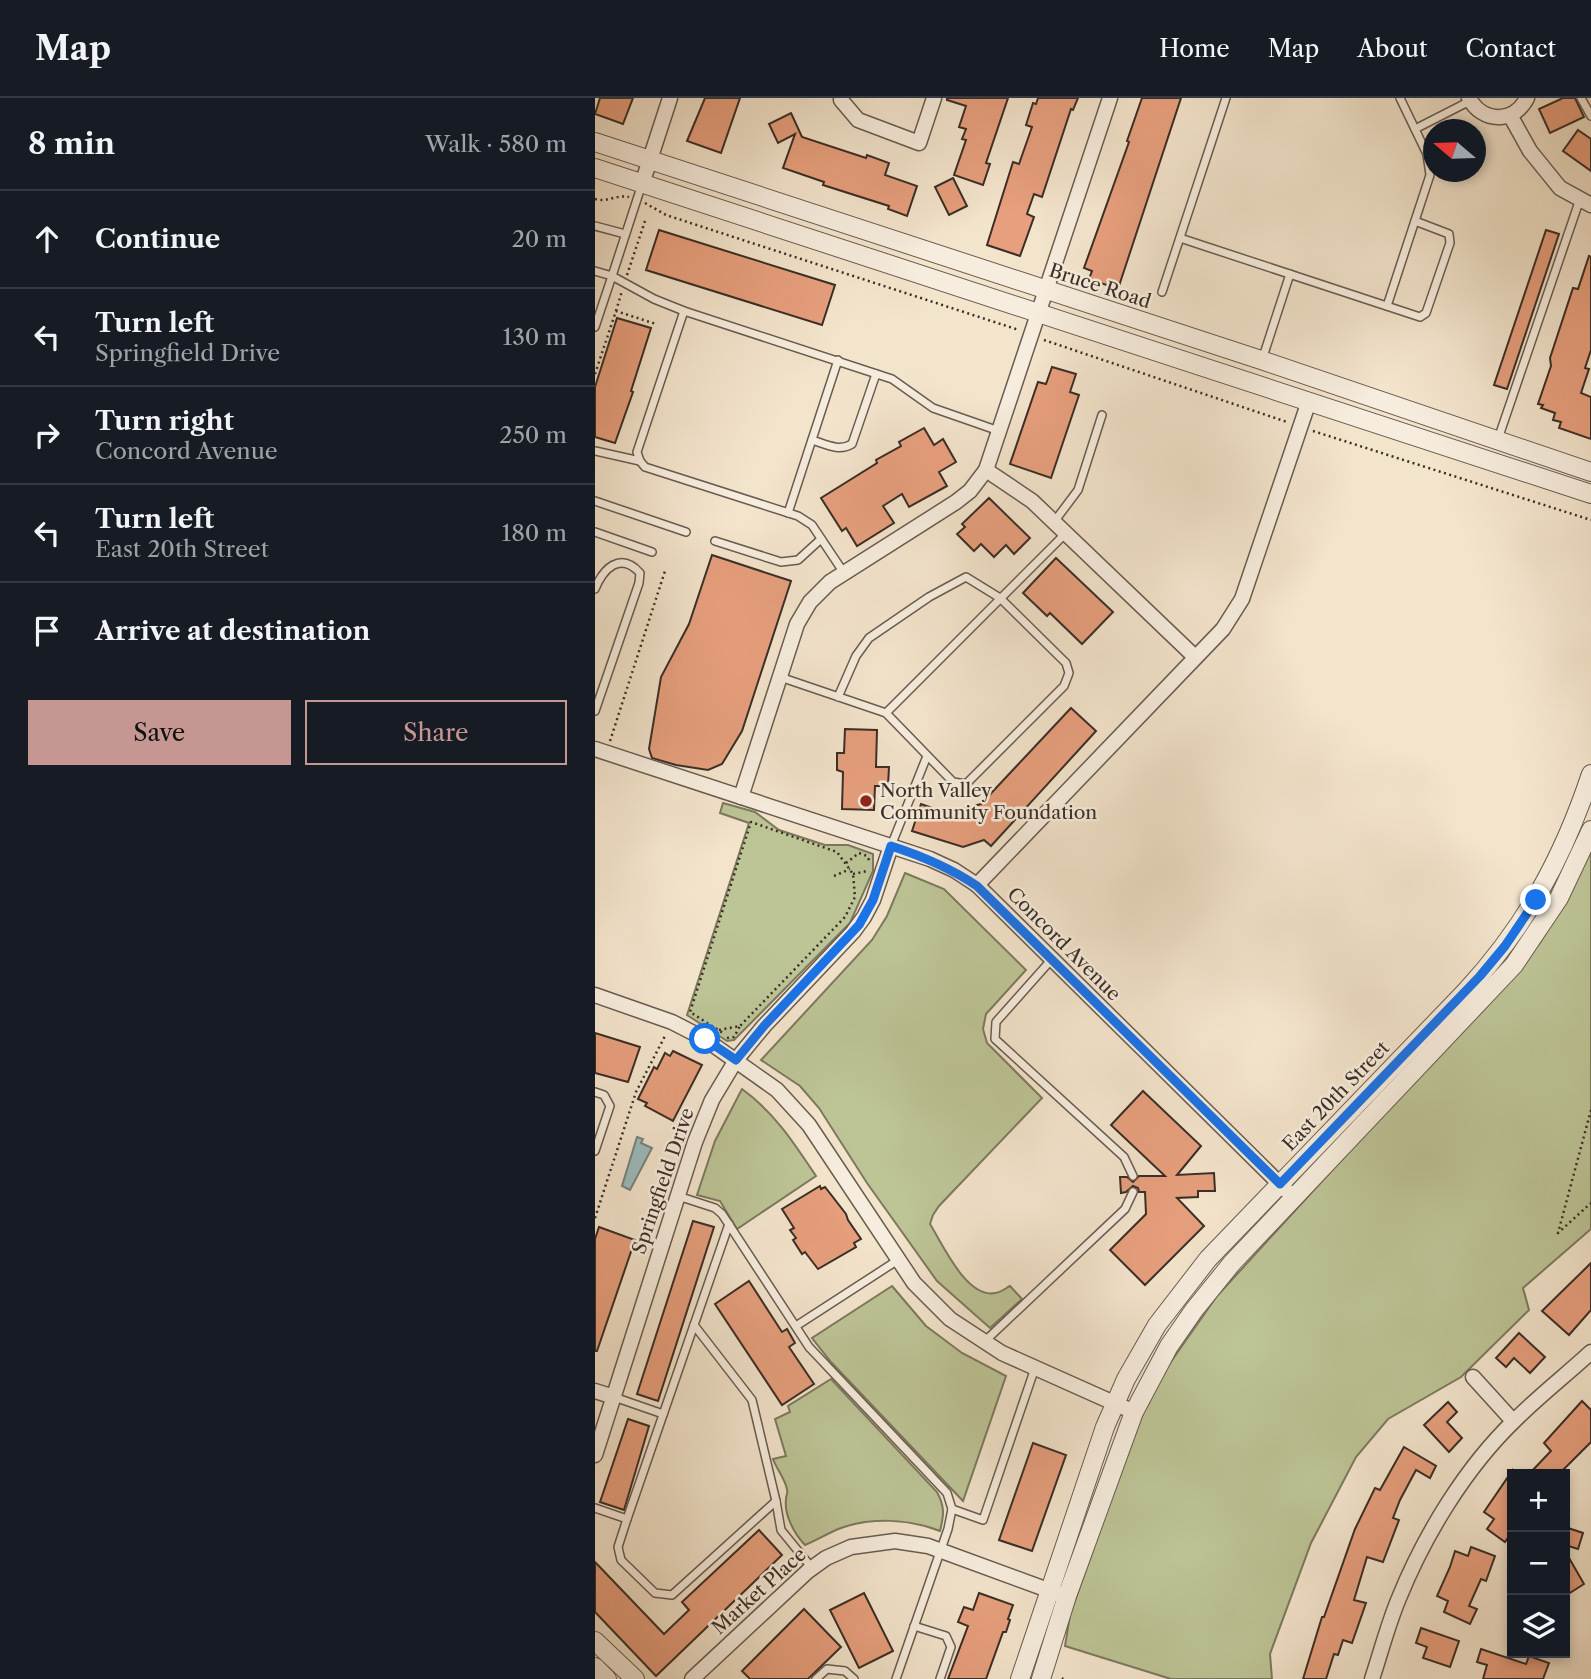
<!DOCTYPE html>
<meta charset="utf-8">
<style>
body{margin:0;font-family:"Libre Caslon Text",serif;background:#20242c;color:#f1f3f6}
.controls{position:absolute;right:21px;bottom:21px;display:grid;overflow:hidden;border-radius:0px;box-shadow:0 4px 10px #0003}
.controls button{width:63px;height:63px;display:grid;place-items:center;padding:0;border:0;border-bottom:2px solid #363941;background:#171b24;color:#f1f3f6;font:35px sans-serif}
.compass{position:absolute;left:828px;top:21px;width:63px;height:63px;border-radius:50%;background:#171b24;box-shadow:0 4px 10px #0003;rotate:289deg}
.stop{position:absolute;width:21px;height:21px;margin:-16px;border:5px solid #1a73e8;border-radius:50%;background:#fff}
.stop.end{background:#1a73e8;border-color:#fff;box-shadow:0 2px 7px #0008}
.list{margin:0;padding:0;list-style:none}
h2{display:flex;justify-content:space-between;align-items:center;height:91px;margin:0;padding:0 28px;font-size:30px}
h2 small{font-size:23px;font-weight:400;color:#9ea1a6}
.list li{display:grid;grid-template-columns:46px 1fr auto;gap:21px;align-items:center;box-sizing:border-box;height:98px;padding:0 28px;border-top:2px solid #363941}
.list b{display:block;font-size:26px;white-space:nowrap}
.list p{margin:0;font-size:23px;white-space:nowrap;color:#9ea1a6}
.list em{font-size:23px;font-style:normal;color:#9ea1a6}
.actions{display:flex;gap:14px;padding:21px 28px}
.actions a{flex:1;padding:16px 0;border:2px solid #c59692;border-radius:0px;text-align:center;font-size:24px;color:#c59692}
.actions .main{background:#c59692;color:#111}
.icon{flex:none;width:38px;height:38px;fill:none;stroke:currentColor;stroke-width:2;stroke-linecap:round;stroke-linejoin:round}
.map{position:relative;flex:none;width:996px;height:1581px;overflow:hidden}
header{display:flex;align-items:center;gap:42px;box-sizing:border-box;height:98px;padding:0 35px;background:#171b24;border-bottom:2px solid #363941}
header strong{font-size:33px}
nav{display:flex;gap:38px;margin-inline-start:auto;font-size:24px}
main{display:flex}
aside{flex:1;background:#171b24}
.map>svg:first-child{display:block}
</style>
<header>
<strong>Map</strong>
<nav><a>Home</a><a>Map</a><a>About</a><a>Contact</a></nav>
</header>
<main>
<aside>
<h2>8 min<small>Walk · 580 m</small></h2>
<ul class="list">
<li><svg class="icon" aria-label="ahead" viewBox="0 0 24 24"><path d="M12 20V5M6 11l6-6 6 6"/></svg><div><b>Continue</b></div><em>20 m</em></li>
<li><svg class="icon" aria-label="left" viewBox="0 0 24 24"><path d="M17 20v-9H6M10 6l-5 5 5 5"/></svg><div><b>Turn left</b><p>Springfield Drive</p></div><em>130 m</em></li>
<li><svg class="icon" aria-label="right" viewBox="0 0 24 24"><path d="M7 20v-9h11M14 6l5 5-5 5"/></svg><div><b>Turn right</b><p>Concord Avenue</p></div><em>250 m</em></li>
<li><svg class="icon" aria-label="left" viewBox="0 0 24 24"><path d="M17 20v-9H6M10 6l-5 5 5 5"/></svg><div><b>Turn left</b><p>East 20th Street</p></div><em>180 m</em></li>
<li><svg class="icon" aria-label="arrive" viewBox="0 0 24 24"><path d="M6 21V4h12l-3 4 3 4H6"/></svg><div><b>Arrive at destination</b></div></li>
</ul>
<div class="actions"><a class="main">Save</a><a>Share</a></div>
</aside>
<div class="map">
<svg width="996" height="1581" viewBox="0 0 996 1581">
<rect width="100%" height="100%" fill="#f3e4cc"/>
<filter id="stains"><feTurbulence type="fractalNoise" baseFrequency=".00286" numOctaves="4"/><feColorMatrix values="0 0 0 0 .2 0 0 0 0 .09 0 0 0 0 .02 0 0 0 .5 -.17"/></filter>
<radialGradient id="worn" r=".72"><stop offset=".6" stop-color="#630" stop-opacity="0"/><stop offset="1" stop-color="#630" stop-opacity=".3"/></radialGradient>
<g fill="#bdc496" stroke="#7c795e" stroke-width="2">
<path d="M 128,705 L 160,714 L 184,732 L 230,747 L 253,747 L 278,756 L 278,773 L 255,825 L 139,942 L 132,943 L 92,917 L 154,725 L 125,715 Z"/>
<path d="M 996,754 L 996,1131 L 928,1190 L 934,1212 L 866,1279 L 793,1321 L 761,1359 L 716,1445 L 675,1556 L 677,1581 L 576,1581 L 470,1548 L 475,1517 L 541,1330 L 566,1278 L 622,1198 L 945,845 Z"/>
<path d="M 310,775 L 349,791 L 431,872 L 391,916 L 388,931 L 392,945 L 447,1000 L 344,1108 L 338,1117 L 335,1126 C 348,1147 372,1201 400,1195 C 405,1195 411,1190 415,1188 L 427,1201 L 395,1230 L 342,1183 L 272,1085 L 224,1010 L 205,988 L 166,962 L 277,842 L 292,818 Z"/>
<path d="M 147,991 C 179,1014 199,1045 221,1078 L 142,1131 L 125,1103 L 102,1097 L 120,1043 Z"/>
<path d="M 297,1188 L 331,1228 L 367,1255 L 411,1278 L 368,1403 L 236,1264 L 217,1240 Z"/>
<path d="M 236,1281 L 342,1394 C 350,1409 349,1417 345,1433 C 315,1421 276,1419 246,1430 C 233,1435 222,1442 210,1447 C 200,1437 189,1417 191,1402 C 191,1393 193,1400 192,1391 C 189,1379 182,1372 178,1361 L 191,1358 L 180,1321 L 195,1314 L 193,1308 Z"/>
</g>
<path fill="#9dbdbe" stroke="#758481" stroke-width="2" d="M 42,1039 L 48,1041 L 46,1045 L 57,1050 L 35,1092 L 27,1088 Z"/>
<g fill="#e79f7d" stroke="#3a2e26" stroke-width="2">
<path d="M 5,0 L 38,0 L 28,26 L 0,16 Z"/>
<path d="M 110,0 L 145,0 L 126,55 L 92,43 Z"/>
<path d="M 352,0 L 413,0 L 391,65 L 395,66 L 388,87 L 359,77 L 371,42 L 367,41 L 371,31 L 364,29 L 371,8 L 352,2 Z"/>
<path d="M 443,0 L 483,0 L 478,12 L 476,11 L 447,99 L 439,96 L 432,116 L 439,119 L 425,158 L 392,147 L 418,64 L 424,66 L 437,29 L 431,27 L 438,5 L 441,6 Z"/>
<path d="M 547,0 L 586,0 L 523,191 L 494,181 L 497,173 L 489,170 L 534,44 L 532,43 Z"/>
<path d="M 968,0 L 980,0 L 989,19 L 955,35 L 944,11 Z"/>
<path d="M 196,15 L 207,39 L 271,60 L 272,57 L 294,65 L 290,77 L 322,88 L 312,118 L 293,111 L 294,108 L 228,87 L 229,84 L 188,70 L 200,36 L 183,45 L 174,26 Z"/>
<path d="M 983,32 L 996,41 L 996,73 L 968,53 Z"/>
<path d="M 358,80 L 372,108 L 354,117 L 340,89 Z"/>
<path d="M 64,132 L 240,187 L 227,227 L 51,172 Z"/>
<path d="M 951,132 L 964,136 L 912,291 L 899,287 Z"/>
<path d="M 994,158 L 996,159 L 996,252 L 990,270 L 994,271 L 986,295 L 996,299 L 996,341 L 964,330 L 966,324 L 958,322 L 960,315 L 946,310 L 948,307 L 943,306 L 956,268 L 955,260 L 978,190 L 983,191 Z"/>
<path d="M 22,220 L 56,230 L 36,293 L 38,294 L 20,345 L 0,339 L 0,289 Z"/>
<path d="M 457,269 L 481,276 L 475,294 L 484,297 L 456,380 L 415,366 L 443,284 L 451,286 Z"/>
<path d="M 329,330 L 339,347 L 348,341 L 361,364 L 344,374 L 352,388 L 314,409 L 307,396 L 288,408 L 299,425 L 262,448 L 251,430 L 247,433 L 226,400 L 282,365 L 281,362 L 306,348 L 304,344 Z"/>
<path d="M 394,400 L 435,440 L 419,456 L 411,447 L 399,459 L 386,446 L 379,453 L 362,436 L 370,429 L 367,426 Z"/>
<path d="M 117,457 L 196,483 L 147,633 L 127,666 L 113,672 L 81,667 L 57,660 L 54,651 L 66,579 L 94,526 Z"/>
<path d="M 461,460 L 518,514 L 487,546 L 455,515 L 452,518 L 428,495 Z"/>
<path d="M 476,610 L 501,633 L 396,748 L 389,742 L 368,749 L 317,733 L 326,706 L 352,715 L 386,706 Z"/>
<path d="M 250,631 L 282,632 L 281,669 L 294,669 L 293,688 L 280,688 L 279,712 L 247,711 L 248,674 L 242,672 L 242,655 L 249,655 Z"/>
<path d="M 0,935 L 45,949 L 33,984 L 0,975 Z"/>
<path d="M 78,953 L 107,967 L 78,1023 L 50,1008 L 52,1005 L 43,1001 L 59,969 L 62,971 L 70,955 L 75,958 Z"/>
<path d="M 548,993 L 606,1048 L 582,1077 L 619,1075 L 620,1093 L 603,1093 L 603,1099 L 582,1100 L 609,1128 L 550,1187 L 515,1152 L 551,1116 L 550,1094 L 544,1094 L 543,1090 L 538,1088 L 531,1094 L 526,1095 L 525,1079 L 532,1079 L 538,1084 L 544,1078 L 570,1078 L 516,1027 Z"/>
<path d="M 225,1088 L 226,1091 L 230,1089 L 251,1116 L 253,1122 L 266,1141 L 259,1145 L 261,1149 L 223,1171 L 210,1154 L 207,1156 L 198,1142 L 201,1140 L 195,1132 L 199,1130 L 187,1111 Z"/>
<path d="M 98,1123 L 119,1129 L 63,1303 L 42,1296 Z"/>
<path d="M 4,1129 L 40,1142 L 2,1253 L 0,1253 L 0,1141 Z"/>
<path d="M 996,1165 L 996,1212 L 974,1237 L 947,1213 Z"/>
<path d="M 154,1183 L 187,1234 L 192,1231 L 200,1245 L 194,1249 L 219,1286 L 187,1307 L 120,1206 Z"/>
<path d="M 924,1235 L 950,1259 L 935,1275 L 919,1260 L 911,1269 L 901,1260 Z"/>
<path d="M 987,1303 L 996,1312 L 996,1344 L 964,1376 L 934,1376 L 956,1353 L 949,1345 Z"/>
<path d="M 853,1304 L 862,1314 L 852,1324 L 867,1340 L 854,1354 L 829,1327 Z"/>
<path d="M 33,1321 L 54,1328 L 29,1412 L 5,1404 Z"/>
<path d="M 438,1345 L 471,1357 L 437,1453 L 404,1442 Z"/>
<path d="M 809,1349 L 841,1368 L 835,1380 L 821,1372 L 805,1402 L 798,1420 L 804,1422 L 788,1464 L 772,1459 L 759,1502 L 771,1505 L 757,1545 L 748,1542 L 743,1557 L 739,1556 L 731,1581 L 708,1581 L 727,1519 L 729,1519 L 760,1431 L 780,1390 L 785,1392 Z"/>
<path d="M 917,1373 L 917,1434 L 910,1444 L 892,1431 L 899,1421 L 889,1414 Z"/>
<path d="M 970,1429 L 988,1435 L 983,1451 L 970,1447 Z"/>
<path d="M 164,1432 L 187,1457 L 61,1578 L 0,1514 L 0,1464 L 69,1536 L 94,1512 L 87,1504 Z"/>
<path d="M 876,1449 L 900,1458 L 891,1483 L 886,1481 L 874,1508 L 882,1511 L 875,1526 L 849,1514 L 853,1503 L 842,1498 L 855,1469 L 860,1453 L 873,1458 Z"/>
<path d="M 970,1453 L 989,1486 L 970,1498 Z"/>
<path d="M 269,1495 L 298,1553 L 264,1570 L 235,1512 Z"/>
<path d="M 384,1495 L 418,1507 L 413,1521 L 415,1522 L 411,1534 L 408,1534 L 391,1581 L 353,1581 L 373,1528 L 363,1524 L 369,1509 L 378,1512 Z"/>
<path d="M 209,1511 L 246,1549 L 213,1581 L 155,1581 L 147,1573 Z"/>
<path d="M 826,1530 L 864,1543 L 855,1569 L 828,1560 L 832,1549 L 821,1545 Z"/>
<path d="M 886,1551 L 931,1566 L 934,1558 L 954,1565 L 948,1581 L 888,1581 L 892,1567 L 882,1564 Z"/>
</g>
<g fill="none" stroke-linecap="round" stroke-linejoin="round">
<g stroke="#685c50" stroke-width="10">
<g id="service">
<path d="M 986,0 L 996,18"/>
<path d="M 820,31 L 875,3"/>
<path d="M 0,128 L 30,136"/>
<path d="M 585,140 L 825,219 L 831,215 L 855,145 L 854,136 L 820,123"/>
<path d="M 0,173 L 17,178 L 47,86"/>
<path d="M 567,194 L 631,0"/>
<path d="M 792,208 L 835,77 L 832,56 L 805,0"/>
<path d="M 89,213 L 42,354 L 45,363 L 50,369 L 203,418 L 217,427 L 249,475"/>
<path d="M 0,229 L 17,178 L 59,201 L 89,213 L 297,281 L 338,310 L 404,333"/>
<path d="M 667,262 L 695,176"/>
<path d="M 903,341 L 985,101"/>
<path d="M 217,342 C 230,346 244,354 257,346 L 281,276"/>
<path d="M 0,353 L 45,363"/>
<path d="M 0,403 L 91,434"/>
<path d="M 193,415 L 243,262"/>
<path d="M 459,424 L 483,392 L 507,317"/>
<path d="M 0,434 L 57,454"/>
<path d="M 120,443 L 186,464 L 203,462 L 226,441"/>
<path d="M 0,491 C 8,471 25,453 45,475 L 44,485 L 0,613"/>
<path d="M 185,579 L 291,615 L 358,684 L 371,686 L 469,588 L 474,575 L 471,565 L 405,500 L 371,479 L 334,499 L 274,540 L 261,558 L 243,599"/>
<path d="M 291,615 L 470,436"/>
<path d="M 296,748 L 332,658"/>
<path d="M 457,861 L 401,924 L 400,941 L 529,1059 L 538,1078"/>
<path d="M 0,994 L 9,997 L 15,1008 L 0,1053"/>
<path d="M 83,1098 L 120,1110 L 127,1116 L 214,1249 L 352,1395 L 357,1411 L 353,1431 L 301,1581"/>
<path d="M 134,1126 L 99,1227 L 157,1302 L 181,1403"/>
<path d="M 201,1228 L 303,1162"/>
<path d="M 389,1244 L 530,1111 L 538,1094"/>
<path d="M 19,1299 L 68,1316"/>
<path d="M 0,1410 L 32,1421 L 23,1449 L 26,1462 L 60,1495 L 77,1497 L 181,1403 L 186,1432 L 217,1470"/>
<path d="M 357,1411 L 388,1422 L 440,1270"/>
<path d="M 32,1421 L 99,1227"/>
<path d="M 319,1528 L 351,1538 L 356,1549 L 345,1581"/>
<path d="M 221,1581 L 232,1571 L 250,1573 L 259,1581"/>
</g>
</g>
<g stroke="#685c50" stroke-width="17">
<g id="minor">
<path d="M 874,0 C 887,25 919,26 932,0"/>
<path d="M 246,2 L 263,22 L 324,45 L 339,0"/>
<path d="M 915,17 L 935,53 L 965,90 L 996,107"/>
<path d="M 47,86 L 75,0"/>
<path d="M 391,372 L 437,403 L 600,559"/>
<path d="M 0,651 L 335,761 L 359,772 L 382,787 L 692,1093"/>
<path d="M 146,699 L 202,526 L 215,504 L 235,484 L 361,404 L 375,393 L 391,372 L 515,0"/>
<path d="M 382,787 L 628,531 L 647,501 L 714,303"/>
<path d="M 0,897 L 77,924 L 110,941 L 182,992 L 214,1027 L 319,1185 L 355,1221 L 407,1255 L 539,1314"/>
<path d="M 878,1279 L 918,1323"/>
<path d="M 0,1293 L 19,1299"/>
<path d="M 0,1357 L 100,1044 L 117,1002 L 141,962 L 169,928 L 258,834 L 269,819 L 278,802 L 296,748"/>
<path d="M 97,1581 L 213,1473 L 231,1460 L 256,1449 L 300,1443 L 333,1448 L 464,1496"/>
<path d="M 777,1581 C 786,1554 793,1526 804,1500 C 830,1436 871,1369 920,1322 C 944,1298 971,1277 996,1254"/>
</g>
</g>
<g stroke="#685c50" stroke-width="20">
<g id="tertiary">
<path d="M 0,44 L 666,262 L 996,374"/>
<path d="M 0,70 L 996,396"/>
<path d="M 0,1543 L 40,1581"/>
<path d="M 0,1569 L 12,1581"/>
<path d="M 425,1581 L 510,1329 L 531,1281 L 562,1227 L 613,1161 L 871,893 C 931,828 968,760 996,676"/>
<path d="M 446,1581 L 472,1498 L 539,1314 L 574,1248 L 599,1212 L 637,1165 L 919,867 L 964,800 L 996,732"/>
</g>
</g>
<g stroke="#3a2e26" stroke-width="2.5" stroke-dasharray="2 3.5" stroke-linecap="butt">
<path d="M 0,101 C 12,105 22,96 34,99"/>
<path d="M 50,105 L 71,117 L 424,232"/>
<path d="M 32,177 L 50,123"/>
<path d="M 21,213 L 27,193"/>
<path d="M 449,242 L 692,324"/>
<path d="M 0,276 L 21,213 L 61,226"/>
<path d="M 718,333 L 996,422"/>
<path d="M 15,643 L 70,473"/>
<path d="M 251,765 L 264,755 L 272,758 L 275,764"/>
<path d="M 258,776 L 272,773"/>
<path d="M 239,778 L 255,771"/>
<path d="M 124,932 L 145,928 L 250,819 L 260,799 L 258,776 L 242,754 L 156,724 L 95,914 L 128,935"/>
<path d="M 132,940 L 139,939 L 145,928"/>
<path d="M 996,1012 L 963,1135 L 996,1105"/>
<path d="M 0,1120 L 41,994 L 70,938"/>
<path d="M 467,1580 L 468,1581"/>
</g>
<use href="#service" stroke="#f7edde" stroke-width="7"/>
<use href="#minor" stroke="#f7edde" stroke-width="14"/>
<use href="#tertiary" stroke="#f7edde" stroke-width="18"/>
</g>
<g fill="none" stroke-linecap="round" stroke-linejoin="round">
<path stroke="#1a73e8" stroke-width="9" d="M 110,941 L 141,962 L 169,928 L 264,827 L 278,802 L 296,748 C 327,758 354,769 382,788 L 685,1086 L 885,878 L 910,848 L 941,802"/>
</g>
<circle fill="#8f2418" stroke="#f7edde" stroke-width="2.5" cx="271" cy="703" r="7"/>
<g text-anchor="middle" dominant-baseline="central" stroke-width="5" stroke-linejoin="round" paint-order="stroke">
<g font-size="19" fill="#3a2e26" stroke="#f7edde">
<text transform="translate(505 188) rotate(18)">Bruce Road</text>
<text transform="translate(469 846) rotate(45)">Concord Avenue</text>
<text transform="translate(741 998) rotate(-46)">East 20th Street</text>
<text transform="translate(68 1083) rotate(-71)">Springfield Drive</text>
<text transform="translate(164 1493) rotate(-42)">Market Place</text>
</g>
<g font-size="19" fill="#3a2e26" stroke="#f7edde" text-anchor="start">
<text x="285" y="692">North Valley<tspan x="285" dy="22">Community Foundation</tspan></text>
</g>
</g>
<rect width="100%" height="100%" filter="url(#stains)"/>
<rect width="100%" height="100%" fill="url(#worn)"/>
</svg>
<div class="controls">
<button>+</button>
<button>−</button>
<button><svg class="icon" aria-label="layers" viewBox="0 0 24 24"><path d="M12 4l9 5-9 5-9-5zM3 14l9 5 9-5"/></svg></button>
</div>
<svg class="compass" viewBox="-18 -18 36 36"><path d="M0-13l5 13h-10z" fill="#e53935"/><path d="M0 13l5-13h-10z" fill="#9ea1a6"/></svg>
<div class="stop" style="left:110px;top:941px"></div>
<div class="stop end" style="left:941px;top:802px"></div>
</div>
</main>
